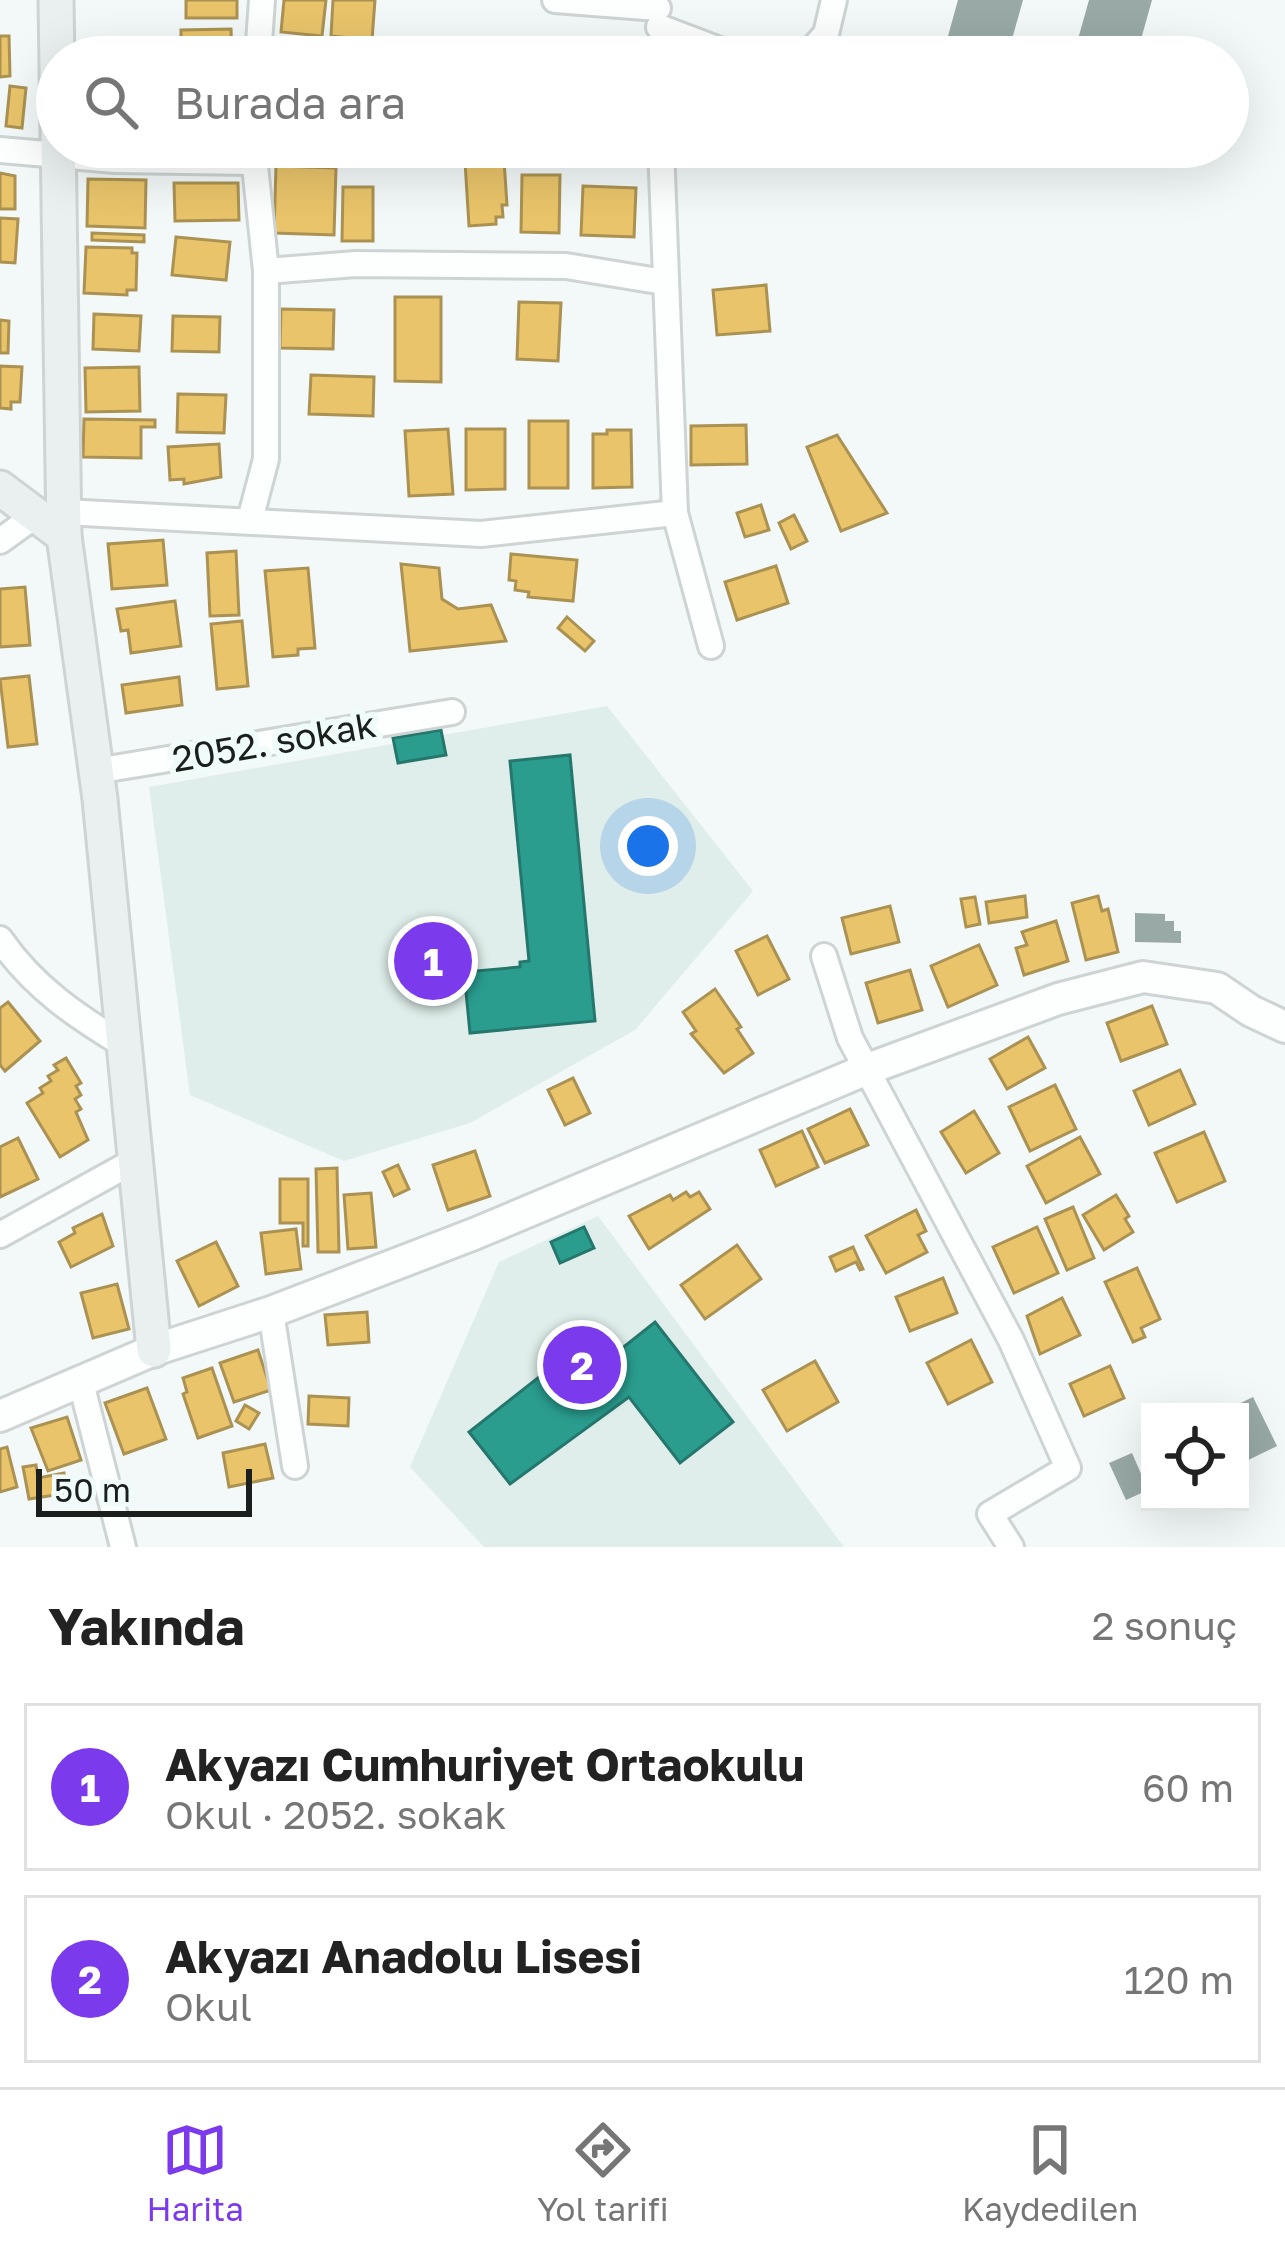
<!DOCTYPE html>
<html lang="tr">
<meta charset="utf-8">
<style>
body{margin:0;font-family:"Golos Text",sans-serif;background:#f2f2f2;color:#222}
.controls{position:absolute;right:36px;bottom:36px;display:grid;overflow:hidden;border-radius:0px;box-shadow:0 12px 48px #0002}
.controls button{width:108px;height:108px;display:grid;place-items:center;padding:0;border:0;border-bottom:3px solid #e0e0e0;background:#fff;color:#222;font:60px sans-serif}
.scale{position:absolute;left:36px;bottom:30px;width:216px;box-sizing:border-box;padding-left:12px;border:6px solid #1a1f1d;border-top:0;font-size:33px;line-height:42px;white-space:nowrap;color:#1a1f1d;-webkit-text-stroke:9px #effcf9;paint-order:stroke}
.you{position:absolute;left:648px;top:846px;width:42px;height:42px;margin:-30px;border:9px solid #fff;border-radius:50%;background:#1a73e8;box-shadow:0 0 0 18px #1a73e833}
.badge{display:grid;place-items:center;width:78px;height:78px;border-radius:50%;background:#7c3aed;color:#fff;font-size:39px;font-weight:700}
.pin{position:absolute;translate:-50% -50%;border:6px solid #fff;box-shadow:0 3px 12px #0006}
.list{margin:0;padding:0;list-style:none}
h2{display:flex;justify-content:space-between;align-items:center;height:156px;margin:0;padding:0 48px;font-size:51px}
h2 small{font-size:39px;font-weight:400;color:#767676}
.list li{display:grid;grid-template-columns:78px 1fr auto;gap:36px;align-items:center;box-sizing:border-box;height:168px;margin:0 24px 24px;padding:0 24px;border:3px solid #e0e0e0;border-radius:0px}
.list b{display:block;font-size:45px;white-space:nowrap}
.list p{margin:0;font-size:39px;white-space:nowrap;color:#767676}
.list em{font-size:39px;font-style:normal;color:#767676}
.icon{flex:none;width:66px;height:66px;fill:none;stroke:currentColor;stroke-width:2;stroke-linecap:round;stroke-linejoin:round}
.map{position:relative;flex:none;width:1285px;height:1547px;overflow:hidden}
.search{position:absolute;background:#fff;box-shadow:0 12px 48px #0002;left:36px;right:36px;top:36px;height:132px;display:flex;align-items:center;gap:30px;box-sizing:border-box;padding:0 42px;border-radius:66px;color:#767676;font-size:45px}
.sheet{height:540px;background:#fff}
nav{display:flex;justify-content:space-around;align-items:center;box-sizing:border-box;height:168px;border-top:3px solid #e0e0e0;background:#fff;font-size:33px;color:#767676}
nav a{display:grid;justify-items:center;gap:6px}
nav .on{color:#7c3aed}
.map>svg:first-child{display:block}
</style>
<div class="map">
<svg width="1285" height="1547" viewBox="0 0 1285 1547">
<rect width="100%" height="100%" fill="#f2f9f8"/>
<g fill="#dfeeea">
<path d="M 607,706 L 753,891 L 635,1030 L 470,1123 L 344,1161 L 190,1095 L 149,787 Z"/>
<path d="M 598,1216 L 844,1547 L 484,1547 L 410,1467 L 499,1262 Z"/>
</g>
<g fill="#e9c46a" stroke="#ab9253" stroke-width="3">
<rect x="186" y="0" width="51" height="18"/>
<path d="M 284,0 L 326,0 L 322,36 L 281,32 Z"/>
<path d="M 333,0 L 375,0 L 372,40 L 331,36 Z"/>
<path d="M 231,29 L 232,57 L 177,57 L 176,41 L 181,41 L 181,30 Z"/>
<path d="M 0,36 L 9,36 L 10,76 L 0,77 Z"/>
<path d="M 405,40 L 448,44 L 446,57 L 404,57 Z"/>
<path d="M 10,86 L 26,88 L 22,128 L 6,126 Z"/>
<path d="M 504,160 L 507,205 L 502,205 L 503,217 L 496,217 L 496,224 L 469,226 L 465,162 Z"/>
<path d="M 276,166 L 336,168 L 334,235 L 274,233 Z"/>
<path d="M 0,173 L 15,176 L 15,209 L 0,209 Z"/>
<path d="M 522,175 L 560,175 L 559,233 L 521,232 Z"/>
<path d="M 88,179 L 146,180 L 145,228 L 87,226 Z"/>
<path d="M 174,183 L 238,183 L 239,220 L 175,221 Z"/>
<path d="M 583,186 L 636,188 L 634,237 L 581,235 Z"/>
<path d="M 343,187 L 373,187 L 373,241 L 342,241 Z"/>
<path d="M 0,218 L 18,219 L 15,263 L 0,262 Z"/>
<path d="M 92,233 L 144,235 L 144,242 L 92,240 Z"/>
<path d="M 176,237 L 230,242 L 226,280 L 172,275 Z"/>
<path d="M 86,247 L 132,248 L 132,253 L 137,253 L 136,290 L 127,290 L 127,295 L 84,293 Z"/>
<path d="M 766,285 L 770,331 L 717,335 L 713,290 Z"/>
<path d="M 395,297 L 441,297 L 441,382 L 395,381 Z"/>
<path d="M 519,302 L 561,303 L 558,361 L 517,359 Z"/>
<path d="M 281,309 L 334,310 L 333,349 L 280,348 Z"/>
<path d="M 94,314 L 141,316 L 139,351 L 93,349 Z"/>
<path d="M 173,316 L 220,317 L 219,352 L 172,351 Z"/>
<path d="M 0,320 L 9,321 L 8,353 L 0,353 Z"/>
<path d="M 0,366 L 22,367 L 20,402 L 11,402 L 11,409 L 0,408 Z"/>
<path d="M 139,367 L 140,411 L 86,412 L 85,368 Z"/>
<path d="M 311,375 L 374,377 L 373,416 L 309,414 Z"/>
<path d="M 178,394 L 226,395 L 224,433 L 177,432 Z"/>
<path d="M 84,419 L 155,420 L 155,427 L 141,427 L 141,458 L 83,457 Z"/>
<rect x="529" y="421" width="39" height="67"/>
<path d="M 746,425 L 747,464 L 691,465 L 691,426 Z"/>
<path d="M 448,429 L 453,494 L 409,496 L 405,431 Z"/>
<path d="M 466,429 L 505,429 L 505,489 L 466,490 Z"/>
<path d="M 607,430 L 631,430 L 632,487 L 593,488 L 593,434 L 607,434 Z"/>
<path d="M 837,435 L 887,513 L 841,531 L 807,447 Z"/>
<path d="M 219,444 L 221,477 L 184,484 L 184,479 L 170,480 L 168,447 Z"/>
<path d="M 761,505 L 769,530 L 745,537 L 737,513 Z"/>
<path d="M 794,515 L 807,541 L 791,549 L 779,523 Z"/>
<path d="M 163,540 L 167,585 L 112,589 L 108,544 Z"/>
<path d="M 236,551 L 239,615 L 210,616 L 207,553 Z"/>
<path d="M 511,554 L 577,560 L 573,601 L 528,597 L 529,592 L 515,590 L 516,581 L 509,580 Z"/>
<path d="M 401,564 L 439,568 L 442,599 L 458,609 L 491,605 L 506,641 L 410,651 Z"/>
<path d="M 776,566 L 788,603 L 737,620 L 725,582 Z"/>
<path d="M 308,568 L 315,648 L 298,649 L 298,655 L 273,657 L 265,571 Z"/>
<path d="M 25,587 L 30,645 L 0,647 L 0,589 Z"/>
<path d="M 175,601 L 181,646 L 131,653 L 128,630 L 121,631 L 117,609 Z"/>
<path d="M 567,617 L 594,641 L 585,651 L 558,628 Z"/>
<path d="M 242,621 L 248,686 L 217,689 L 211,624 Z"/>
<path d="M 29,676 L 37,744 L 8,747 L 0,679 Z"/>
<path d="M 179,677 L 182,705 L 126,713 L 122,685 Z"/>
<path d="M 1025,896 L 1027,917 L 989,923 L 986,902 Z"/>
<path d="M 1098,896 L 1102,911 L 1108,909 L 1118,952 L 1086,960 L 1072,903 Z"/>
<path d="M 975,897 L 980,924 L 966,927 L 961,899 Z"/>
<path d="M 890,906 L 899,942 L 851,954 L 842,918 Z"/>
<path d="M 1056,921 L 1068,961 L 1024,975 L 1016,948 L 1027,945 L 1022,932 Z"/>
<path d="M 767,936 L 789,979 L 758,995 L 736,951 Z"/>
<path d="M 979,945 L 997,985 L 948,1007 L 931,966 Z"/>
<path d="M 910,970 L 922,1010 L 878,1023 L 866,983 Z"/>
<path d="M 715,989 L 741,1027 L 737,1029 L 753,1053 L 724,1073 L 691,1034 L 696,1031 L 683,1012 Z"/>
<path d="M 8,1002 L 40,1041 L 5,1071 L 0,1065 L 0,1008 Z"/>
<path d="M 1152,1006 L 1167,1044 L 1121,1061 L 1107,1023 Z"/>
<path d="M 1028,1037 L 1045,1068 L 1007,1089 L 990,1059 Z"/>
<path d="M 66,1058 L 81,1083 L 76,1086 L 81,1095 L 75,1099 L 81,1109 L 76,1112 L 88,1140 L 60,1157 L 27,1103 L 43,1093 L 40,1088 L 51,1081 L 48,1076 L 58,1070 L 54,1065 Z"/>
<path d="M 1180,1070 L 1195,1104 L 1149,1125 L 1134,1091 Z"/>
<path d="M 573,1078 L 590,1113 L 565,1125 L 548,1090 Z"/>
<path d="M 1055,1085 L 1076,1129 L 1030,1151 L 1009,1107 Z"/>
<path d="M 850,1109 L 868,1145 L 825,1163 L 808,1129 Z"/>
<path d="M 974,1111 L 999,1153 L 966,1173 L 941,1132 Z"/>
<path d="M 802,1131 L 818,1167 L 776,1186 L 760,1150 Z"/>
<path d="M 1204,1132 L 1225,1181 L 1177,1202 L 1155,1153 Z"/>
<path d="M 1080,1137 L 1100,1174 L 1046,1203 L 1027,1166 Z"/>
<path d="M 18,1138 L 38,1179 L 0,1197 L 0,1147 Z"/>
<path d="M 475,1151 L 490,1196 L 448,1210 L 433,1165 Z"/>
<path d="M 398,1165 L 409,1189 L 394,1196 L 383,1172 Z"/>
<path d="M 337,1168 L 339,1252 L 318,1252 L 316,1169 Z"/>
<path d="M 280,1179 L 308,1179 L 308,1246 L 303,1246 L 303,1223 L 280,1223 Z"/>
<path d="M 686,1192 L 690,1197 L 699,1192 L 710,1209 L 649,1249 L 629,1216 L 670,1195 L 673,1200 Z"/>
<path d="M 371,1193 L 376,1247 L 348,1249 L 344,1195 Z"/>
<path d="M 1116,1195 L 1129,1216 L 1125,1219 L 1133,1232 L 1104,1250 L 1083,1215 Z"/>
<path d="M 1073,1207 L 1094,1258 L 1067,1270 L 1045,1219 Z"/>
<path d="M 916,1210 L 926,1231 L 918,1235 L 927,1252 L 886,1273 L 866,1236 Z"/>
<path d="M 102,1214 L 113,1246 L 71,1267 L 59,1242 L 75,1233 L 73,1228 Z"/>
<path d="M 1037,1227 L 1058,1273 L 1014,1293 L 993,1247 Z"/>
<path d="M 296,1229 L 301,1269 L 266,1274 L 261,1233 Z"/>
<path d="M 216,1242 L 238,1286 L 199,1306 L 177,1261 Z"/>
<path d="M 737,1245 L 761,1279 L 705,1319 L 681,1285 Z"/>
<path d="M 853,1247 L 863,1269 L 860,1270 L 856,1262 L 836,1271 L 830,1257 Z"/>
<path d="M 1137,1268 L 1160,1319 L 1141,1328 L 1145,1337 L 1133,1342 L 1105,1282 Z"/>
<path d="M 943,1278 L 957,1313 L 910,1331 L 896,1297 Z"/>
<path d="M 117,1284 L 129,1329 L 93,1338 L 81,1293 Z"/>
<path d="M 1062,1298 L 1080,1335 L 1040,1354 L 1027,1316 Z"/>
<path d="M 367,1312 L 369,1342 L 328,1345 L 325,1315 Z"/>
<path d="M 971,1340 L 992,1382 L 948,1404 L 927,1363 Z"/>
<path d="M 258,1350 L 271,1390 L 234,1402 L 220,1363 Z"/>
<path d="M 815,1361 L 838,1402 L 787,1431 L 763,1390 Z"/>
<path d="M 1110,1366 L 1124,1398 L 1084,1416 L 1070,1384 Z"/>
<path d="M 212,1368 L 232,1426 L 198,1438 L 183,1394 L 187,1392 L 183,1378 Z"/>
<path d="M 147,1388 L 166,1439 L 124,1454 L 105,1403 Z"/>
<path d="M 309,1396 L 349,1398 L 348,1426 L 308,1424 Z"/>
<path d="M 245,1405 L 259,1413 L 249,1429 L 236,1421 Z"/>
<path d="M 67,1417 L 81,1460 L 48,1471 L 31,1428 Z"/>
<path d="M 265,1444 L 273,1478 L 229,1487 L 223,1453 Z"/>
<path d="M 7,1447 L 17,1487 L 0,1492 L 0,1449 Z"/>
<path d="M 36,1465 L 38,1478 L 64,1473 L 68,1493 L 29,1499 L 23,1467 Z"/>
</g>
<g fill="#2a9d8f" stroke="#25776d" stroke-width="3">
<path d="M 441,730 L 446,755 L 398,763 L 393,738 Z"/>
<path d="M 570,755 L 595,1021 L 470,1033 L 464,972 L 520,967 L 520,962 L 529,961 L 510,761 Z"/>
<path d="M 584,1227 L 594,1248 L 560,1263 L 551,1242 Z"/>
<path d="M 655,1322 L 733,1422 L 680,1463 L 629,1397 L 510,1484 L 469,1432 L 585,1341 L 606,1361 Z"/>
</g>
<g fill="#98a9a6">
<path d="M 958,0 L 1023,0 L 1007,57 L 943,54 Z"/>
<path d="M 1089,0 L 1152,0 L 1136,57 L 1073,57 Z"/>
<path d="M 1135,913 L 1165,914 L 1165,921 L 1174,921 L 1174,931 L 1181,931 L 1181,943 L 1135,942 Z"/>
<path d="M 1253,1397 L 1277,1446 L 1240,1464 L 1240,1412 L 1222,1412 Z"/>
<path d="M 1132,1453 L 1148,1490 L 1126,1500 L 1109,1463 Z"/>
</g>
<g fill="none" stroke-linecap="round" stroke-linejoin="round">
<g stroke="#ced4d3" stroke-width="30">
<g id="minor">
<path d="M 555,0 L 658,8"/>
<path d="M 659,27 L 738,57"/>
<path d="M 258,57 L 262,0"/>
<path d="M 805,57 L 826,34 L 834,0"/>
<path d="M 661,147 L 675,513 L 711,646"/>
<path d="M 0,150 L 115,160 L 252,162"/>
<path d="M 266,271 L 356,264 L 566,266 L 664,282"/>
<path d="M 64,512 L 481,534 L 675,513"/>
<path d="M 250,520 L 266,459 L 266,271 L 253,147"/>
<path d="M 0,541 L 36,515"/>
<path d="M 96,771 L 452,712"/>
<path d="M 0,939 C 33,987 77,1017 126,1046"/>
<path d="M 824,956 L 850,1038 L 1011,1340 L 1068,1468 L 990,1514 L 1011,1547"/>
<path d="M 0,1235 L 136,1160"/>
<path d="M 271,1312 L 295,1466"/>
<path d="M 81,1383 L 123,1547"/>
</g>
</g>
<g stroke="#ced4d3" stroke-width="36">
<path id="tertiary" d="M 0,1416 L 154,1350 L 271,1312 L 474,1234 L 865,1070 L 1058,999 L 1143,977 L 1217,988 L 1251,1011 L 1285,1027"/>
</g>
<g stroke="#ced4d3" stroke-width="39">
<g id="secondary">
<path d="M 56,0 L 64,536 L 100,799 L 154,1350"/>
<path d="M 0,488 L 64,536"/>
</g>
</g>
<use href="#minor" stroke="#fdfefe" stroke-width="24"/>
<use href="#tertiary" stroke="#fdfefe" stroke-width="30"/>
<use href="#secondary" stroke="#eaf0f0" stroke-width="33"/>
</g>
<g text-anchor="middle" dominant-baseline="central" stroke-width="12" stroke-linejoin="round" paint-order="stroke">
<g font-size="36" fill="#1a1f1d" stroke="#effcf9">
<text transform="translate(274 741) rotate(-10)">2052. sokak</text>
</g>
</g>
</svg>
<div class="controls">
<button><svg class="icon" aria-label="locate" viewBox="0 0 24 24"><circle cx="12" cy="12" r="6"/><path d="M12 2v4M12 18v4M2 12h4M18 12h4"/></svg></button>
</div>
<div class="scale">50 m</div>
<div class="you"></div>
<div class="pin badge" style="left:433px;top:961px">1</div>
<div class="pin badge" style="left:582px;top:1365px">2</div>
<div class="search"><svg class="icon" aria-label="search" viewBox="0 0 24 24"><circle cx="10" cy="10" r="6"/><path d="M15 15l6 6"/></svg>Burada ara</div>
</div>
<section class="sheet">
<h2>Yakında<small>2 sonuç</small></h2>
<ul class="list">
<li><span class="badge">1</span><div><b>Akyazı Cumhuriyet Ortaokulu</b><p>Okul · 2052. sokak</p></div><em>60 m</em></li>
<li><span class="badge">2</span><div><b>Akyazı Anadolu Lisesi</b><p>Okul</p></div><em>120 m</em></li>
</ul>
</section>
<nav>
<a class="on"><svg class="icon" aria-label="map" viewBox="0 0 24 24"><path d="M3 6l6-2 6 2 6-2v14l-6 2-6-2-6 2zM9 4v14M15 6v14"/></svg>Harita</a>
<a><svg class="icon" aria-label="directions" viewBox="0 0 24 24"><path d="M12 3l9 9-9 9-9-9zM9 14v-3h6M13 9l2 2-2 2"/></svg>Yol tarifi</a>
<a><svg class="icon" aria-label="saved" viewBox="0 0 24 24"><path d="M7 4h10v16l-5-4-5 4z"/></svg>Kaydedilen</a>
</nav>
